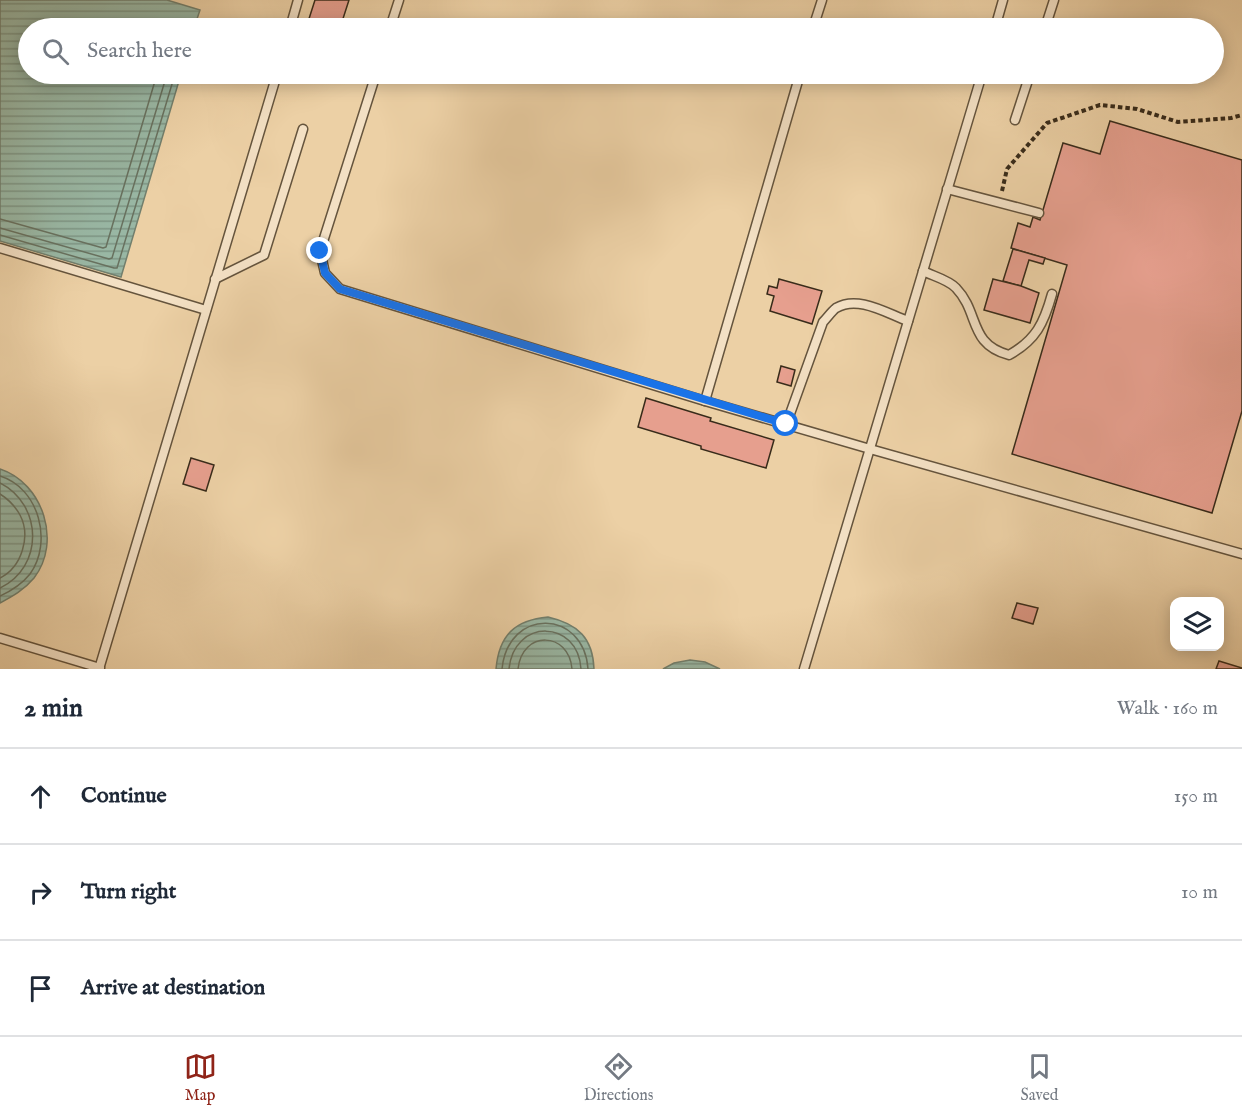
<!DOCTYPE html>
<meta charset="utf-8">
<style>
body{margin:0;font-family:"IM FELL English",serif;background:#f2f2f3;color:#1f2937}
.controls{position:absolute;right:18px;bottom:18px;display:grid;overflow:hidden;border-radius:12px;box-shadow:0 3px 15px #0003}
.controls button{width:54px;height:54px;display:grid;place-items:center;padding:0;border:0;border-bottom:2px solid #e0e1e3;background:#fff;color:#1f2937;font:30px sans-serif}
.stop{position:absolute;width:18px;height:18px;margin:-14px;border:4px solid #1a73e8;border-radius:50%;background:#fff}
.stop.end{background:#1a73e8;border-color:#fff;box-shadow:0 2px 6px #0008}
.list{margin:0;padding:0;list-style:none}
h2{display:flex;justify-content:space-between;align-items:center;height:78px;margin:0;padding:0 24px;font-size:26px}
h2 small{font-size:20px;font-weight:400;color:#747a83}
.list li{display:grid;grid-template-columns:39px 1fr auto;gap:18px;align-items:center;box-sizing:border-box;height:96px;padding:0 24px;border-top:2px solid #e0e1e3}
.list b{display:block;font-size:22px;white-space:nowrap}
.list em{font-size:20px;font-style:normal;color:#747a83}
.icon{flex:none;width:33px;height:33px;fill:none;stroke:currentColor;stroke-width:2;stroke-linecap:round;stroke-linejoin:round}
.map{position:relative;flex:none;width:1242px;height:669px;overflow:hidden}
.search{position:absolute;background:#fff;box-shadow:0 3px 15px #0003;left:18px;right:18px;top:18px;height:66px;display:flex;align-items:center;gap:15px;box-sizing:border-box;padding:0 21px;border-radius:33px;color:#747a83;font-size:22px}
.sheet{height:366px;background:#fff}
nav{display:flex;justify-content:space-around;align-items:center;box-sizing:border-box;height:84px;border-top:2px solid #e0e1e3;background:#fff;font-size:16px;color:#747a83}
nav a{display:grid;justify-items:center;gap:3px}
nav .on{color:#8f2418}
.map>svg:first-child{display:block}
</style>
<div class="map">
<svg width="1242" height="669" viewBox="0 0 1242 669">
<defs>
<pattern id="water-rules" width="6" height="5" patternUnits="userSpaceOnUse" patternTransform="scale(1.5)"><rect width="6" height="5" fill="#99b7a4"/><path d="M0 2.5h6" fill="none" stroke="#7e9585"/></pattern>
</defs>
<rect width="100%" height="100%" fill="#ecd0a5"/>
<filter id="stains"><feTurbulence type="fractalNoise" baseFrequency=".00333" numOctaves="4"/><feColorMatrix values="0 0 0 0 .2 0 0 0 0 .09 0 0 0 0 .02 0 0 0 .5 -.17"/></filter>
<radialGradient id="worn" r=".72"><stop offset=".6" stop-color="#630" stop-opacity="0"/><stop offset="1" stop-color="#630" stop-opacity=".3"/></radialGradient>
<g fill="url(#water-rules)" stroke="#727f6d" stroke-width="1.5">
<path d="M 0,0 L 167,0 L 200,10 L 194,28 L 28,28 L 28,74 L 181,74 L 121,277 L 0,241 Z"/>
<path d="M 0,469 C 43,483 62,542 34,578 C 24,590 13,596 0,603 Z"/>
<path d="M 548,617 C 578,624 593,638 594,669 L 496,669 C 499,635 515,620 548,617 Z"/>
<path d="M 690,660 L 705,662 L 720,669 L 663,669 L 674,663 Z"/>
</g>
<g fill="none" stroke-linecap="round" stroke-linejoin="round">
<g stroke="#68715f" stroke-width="1.5">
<path d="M 0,219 L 103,248 L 106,247 L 157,74"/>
<path d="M 0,228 L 109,259 L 112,258 L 167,74"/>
<path d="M 0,235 L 114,268 L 117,268 L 175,74"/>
<path d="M 0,476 C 39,488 53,542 30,574 C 22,584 11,591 0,596"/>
<path d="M 0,483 C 43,505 44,567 0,588"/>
<path d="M 0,494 C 8,499 15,506 20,515 C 31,536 22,567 0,578"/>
<path d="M 502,669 C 508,607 584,609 588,669"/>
<path d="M 509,669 C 514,618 578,619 581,669"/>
<path d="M 518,669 C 522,630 569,631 572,669"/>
</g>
</g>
<g fill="#e69f8e" stroke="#382b1a" stroke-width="1.5">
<path d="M 315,0 L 349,0 L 340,28 L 319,28 L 307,25 Z"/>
<path d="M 1110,121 L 1242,160 L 1242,411 L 1212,513 L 1012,454 L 1067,265 L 1011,248 L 1018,223 L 1030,227 L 1033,217 L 1040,220 L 1063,143 L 1100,154 Z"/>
<path d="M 1013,249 L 1045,258 L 1043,264 L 1029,260 L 1021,286 L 1003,281 Z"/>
<path d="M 779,279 L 822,291 L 812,324 L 770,311 L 774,296 L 767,294 L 769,286 L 777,288 Z"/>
<path d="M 993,279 L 1021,286 L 1039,293 L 1030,323 L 984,310 Z"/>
<path d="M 781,366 L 795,370 L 791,386 L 777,382 Z"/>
<path d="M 646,398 L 711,418 L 710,421 L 774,440 L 766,468 L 701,449 L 701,446 L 638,427 Z"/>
<path d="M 191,458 L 214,465 L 206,491 L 183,484 Z"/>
<path d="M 1017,603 L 1038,608 L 1033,624 L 1012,618 Z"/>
<path d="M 1219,661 L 1242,668 L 1242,669 L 1216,669 Z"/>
</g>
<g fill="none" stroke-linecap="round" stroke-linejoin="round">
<g stroke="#65543d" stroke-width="11">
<g id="lane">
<path d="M 290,28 L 298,0"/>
<path d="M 390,28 L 399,0"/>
<path d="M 813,28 L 822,0"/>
<path d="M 995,28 L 1003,0"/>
<path d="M 1045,28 L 1054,0"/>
<path d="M 376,74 L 320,251 L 325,273 L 340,289 L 705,401 L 800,74"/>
<path d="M 1015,120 L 1030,74"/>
<path d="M 947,189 L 1039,213"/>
<path d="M 0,248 L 206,310"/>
<path d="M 923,271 C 933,276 949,280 956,288 C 980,313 968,344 1009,355 C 1036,340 1044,323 1052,294"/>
<path d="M 215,279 L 264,255 L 303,129"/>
<path d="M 705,401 L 870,449 L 1242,554"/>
<path d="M 786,425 L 823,322 C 827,318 831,312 836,308 C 858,295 886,313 908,321"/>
<path d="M 0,638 L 100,668"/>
<path d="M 99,669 L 277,74"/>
<path d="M 804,669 L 982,74"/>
</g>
</g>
<path stroke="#382b1a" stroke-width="4" stroke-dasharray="4.5 3" stroke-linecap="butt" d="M 1002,191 L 1007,169 L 1047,123 L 1100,105 L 1137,109 L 1178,122 L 1231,118 L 1242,115"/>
<use href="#lane" stroke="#f3e0c4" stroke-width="8"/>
</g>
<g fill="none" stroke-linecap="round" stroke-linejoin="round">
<path stroke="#1a73e8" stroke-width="8" d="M 320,251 L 325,273 L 340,289 L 786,424"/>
</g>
<rect width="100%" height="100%" filter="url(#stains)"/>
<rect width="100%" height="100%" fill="url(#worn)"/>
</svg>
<div class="controls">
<button><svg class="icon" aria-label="layers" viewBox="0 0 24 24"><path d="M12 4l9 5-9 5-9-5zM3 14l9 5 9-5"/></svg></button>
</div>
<div class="stop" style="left:786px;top:424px"></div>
<div class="stop end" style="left:320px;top:251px"></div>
<div class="search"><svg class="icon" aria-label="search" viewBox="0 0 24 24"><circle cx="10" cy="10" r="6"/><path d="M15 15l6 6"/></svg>Search here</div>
</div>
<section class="sheet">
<h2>2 min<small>Walk · 160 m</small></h2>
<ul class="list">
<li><svg class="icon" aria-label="ahead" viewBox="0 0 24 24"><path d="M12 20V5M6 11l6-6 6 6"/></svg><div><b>Continue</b></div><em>150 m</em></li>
<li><svg class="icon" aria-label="right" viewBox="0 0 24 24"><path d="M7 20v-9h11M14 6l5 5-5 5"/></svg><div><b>Turn right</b></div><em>10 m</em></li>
<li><svg class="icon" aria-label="arrive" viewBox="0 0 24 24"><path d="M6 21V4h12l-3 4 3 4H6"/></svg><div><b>Arrive at destination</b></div></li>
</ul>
</section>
<nav>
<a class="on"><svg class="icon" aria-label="map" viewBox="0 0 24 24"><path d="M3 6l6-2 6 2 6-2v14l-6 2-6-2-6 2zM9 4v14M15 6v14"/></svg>Map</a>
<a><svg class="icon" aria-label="directions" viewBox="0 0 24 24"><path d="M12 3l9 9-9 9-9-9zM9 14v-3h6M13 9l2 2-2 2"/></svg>Directions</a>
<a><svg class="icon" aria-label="saved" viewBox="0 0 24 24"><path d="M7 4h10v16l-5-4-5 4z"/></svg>Saved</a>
</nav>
